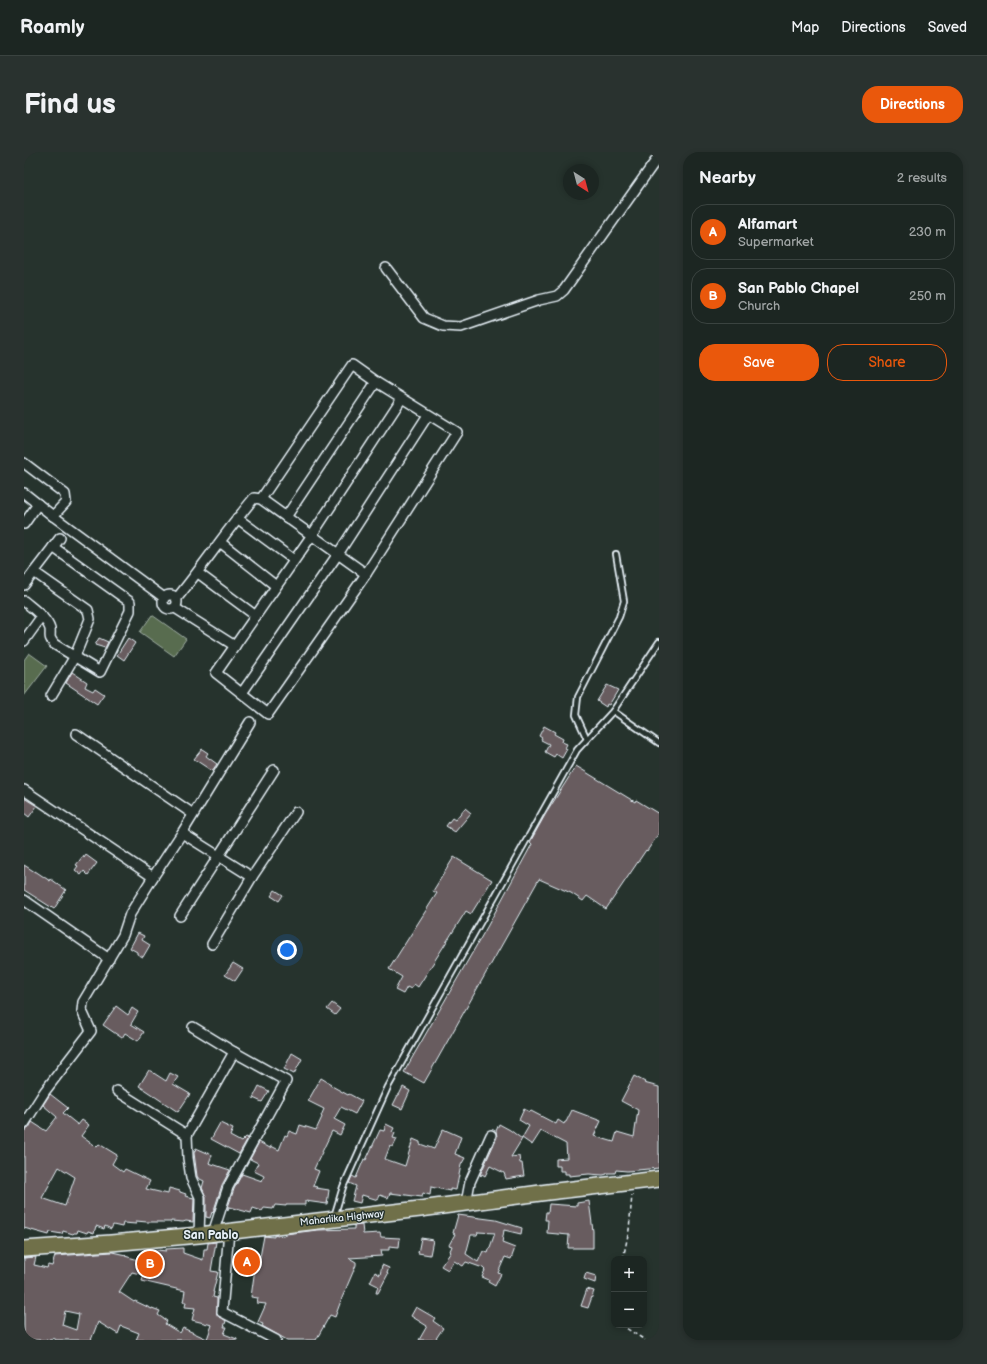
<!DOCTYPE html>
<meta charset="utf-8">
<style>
body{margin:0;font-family:"Balsamiq Sans",sans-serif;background:#29322f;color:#f1f3f6}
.controls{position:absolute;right:12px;bottom:12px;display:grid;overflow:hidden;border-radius:8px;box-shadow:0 2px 6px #0003}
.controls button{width:36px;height:36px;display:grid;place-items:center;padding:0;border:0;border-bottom:1px solid #3a4340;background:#1c2622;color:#f1f3f6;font:20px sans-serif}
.compass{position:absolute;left:539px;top:12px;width:36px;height:36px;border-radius:50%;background:#1c2622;box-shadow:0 2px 6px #0003;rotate:144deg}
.you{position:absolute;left:263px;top:798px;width:14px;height:14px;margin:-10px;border:3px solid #fff;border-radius:50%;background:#1a73e8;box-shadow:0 0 0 6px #1a73e833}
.badge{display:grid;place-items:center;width:26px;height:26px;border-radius:50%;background:#ea580c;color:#fff;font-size:13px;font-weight:700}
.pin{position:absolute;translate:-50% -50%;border:2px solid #fff;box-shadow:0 1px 4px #0006}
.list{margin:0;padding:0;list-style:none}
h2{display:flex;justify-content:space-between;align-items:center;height:52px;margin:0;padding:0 16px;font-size:17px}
h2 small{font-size:13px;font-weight:400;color:#a0a5a5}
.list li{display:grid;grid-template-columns:26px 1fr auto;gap:12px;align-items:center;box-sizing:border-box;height:56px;margin:0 8px 8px;padding:0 8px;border:1px solid #3a4340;border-radius:16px}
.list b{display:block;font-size:15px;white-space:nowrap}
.list p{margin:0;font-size:13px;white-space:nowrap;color:#a0a5a5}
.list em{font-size:13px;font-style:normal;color:#a0a5a5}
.actions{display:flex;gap:8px;padding:12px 16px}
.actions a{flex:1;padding:9px 0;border:1px solid #ea580c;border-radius:16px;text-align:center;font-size:14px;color:#ea580c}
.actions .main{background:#ea580c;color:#fff}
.map{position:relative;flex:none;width:635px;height:1188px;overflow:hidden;border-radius:16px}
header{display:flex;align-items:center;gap:24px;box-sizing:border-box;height:56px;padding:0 20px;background:#1c2622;border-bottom:1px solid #3a4340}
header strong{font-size:19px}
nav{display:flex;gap:22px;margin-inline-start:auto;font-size:14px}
.intro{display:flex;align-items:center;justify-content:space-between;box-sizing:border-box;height:96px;padding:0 24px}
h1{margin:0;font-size:28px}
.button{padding:10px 18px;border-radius:16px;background:#ea580c;color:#fff;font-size:14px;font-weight:700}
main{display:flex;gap:24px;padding:0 24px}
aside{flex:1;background:#1c2622;border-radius:16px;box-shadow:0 2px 6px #0003}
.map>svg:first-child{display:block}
</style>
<header>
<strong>Roamly</strong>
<nav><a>Map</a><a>Directions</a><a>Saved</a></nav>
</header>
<div class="intro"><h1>Find us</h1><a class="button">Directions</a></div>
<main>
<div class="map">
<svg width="635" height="1188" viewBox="0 0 635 1188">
<rect width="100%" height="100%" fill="#26332d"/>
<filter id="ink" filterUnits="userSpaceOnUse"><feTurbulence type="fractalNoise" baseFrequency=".025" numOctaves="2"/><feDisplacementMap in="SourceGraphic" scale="8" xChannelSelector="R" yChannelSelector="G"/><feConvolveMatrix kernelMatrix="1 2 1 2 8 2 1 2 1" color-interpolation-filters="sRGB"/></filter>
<g filter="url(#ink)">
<g fill="#586c4f" stroke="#a0aea4">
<path d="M 128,463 L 162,487 L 150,504 L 116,480 Z"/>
<path d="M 5,501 L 23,514 L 0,544 L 0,508 Z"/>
</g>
<g fill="#675c5f" stroke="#e8f1f8" fill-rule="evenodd">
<path d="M 75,486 L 84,490 L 81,496 L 71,493 Z"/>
<path d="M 104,486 L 111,491 L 100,508 L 93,503 Z"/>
<path d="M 48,520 L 63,530 L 61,535 L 69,539 L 71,536 L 80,542 L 73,552 L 42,531 Z"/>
<path d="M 583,533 L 594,538 L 585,553 L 583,552 L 582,555 L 573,549 Z"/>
<path d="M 520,574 L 531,580 L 530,582 L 539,587 L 538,590 L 543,592 L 541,596 L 543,597 L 538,606 L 532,602 L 530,605 L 521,600 L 525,592 L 517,588 L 518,586 L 515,584 Z"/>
<path d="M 178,597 L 184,601 L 182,604 L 193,612 L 188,619 L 170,607 Z"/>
<path d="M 552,614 L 611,650 L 612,648 L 635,662 L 635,681 L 623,699 L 622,698 L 582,757 L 563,744 L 559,749 L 547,741 L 515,727 L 400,931 L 380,920 L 463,775 L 508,692 L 506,690 L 521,663 Z"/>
<path d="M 0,646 L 13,654 L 5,665 L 0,661 Z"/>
<path d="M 441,656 L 447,661 L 431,680 L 422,674 L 428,666 L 431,668 Z"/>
<path d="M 62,703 L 73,711 L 64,723 L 60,719 L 57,723 L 51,718 L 54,714 L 52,713 L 59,704 L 60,706 Z"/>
<path d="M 430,705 L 468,728 L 447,762 L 442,759 L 394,835 L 390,832 L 387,837 L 383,835 L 379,842 L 371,838 L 378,825 L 365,817 L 413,741 L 409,739 Z"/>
<path d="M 0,713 L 11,720 L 11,719 L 26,729 L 27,727 L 42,738 L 30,757 L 0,738 Z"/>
<path d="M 251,738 L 259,743 L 255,749 L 247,744 Z"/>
<path d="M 114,781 L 120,784 L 118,788 L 126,793 L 119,805 L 113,802 L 113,800 L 106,796 Z"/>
<path d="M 209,811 L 219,817 L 211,829 L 201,823 Z"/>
<path d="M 308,851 L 316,857 L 311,863 L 303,857 Z"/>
<path d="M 92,854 L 104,863 L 108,856 L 114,860 L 107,872 L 120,880 L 114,889 L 101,881 L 98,886 L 79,873 Z"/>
<path d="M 268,901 L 278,907 L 270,922 L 260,917 Z"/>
<path d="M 125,918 L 142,929 L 146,921 L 154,925 L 149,932 L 166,942 L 154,960 L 115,934 Z"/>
<path d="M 610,924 L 621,930 L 620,931 L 635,935 L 635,1016 L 603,1019 L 592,1018 L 591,1021 L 583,1021 L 583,1022 L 579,1023 L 565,1022 L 545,1024 L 545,1022 L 541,1022 L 541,1019 L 536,1019 L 536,1014 L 532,1014 L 532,1007 L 543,1006 L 542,992 L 517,979 L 508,993 L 498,986 L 505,974 L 495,968 L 500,957 L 506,960 L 507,959 L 532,972 L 534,968 L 540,972 L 541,970 L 542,970 L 548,958 L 577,969 L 570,984 L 590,990 L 593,980 L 610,985 L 614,958 L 597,949 Z"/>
<path d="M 297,926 L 307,932 L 306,933 L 324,943 L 325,942 L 338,949 L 331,962 L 317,955 L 310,967 L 321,973 L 316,983 L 308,979 L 290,1017 L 295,1019 L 289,1034 L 293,1035 L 292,1036 L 305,1038 L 303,1052 L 281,1049 L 281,1053 L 262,1053 L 262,1054 L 251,1053 L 249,1057 L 240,1056 L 238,1059 L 229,1056 L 227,1061 L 205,1055 L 204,1059 L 203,1058 L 210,1037 L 218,1022 L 238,1029 L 240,1024 L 230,1019 L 234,1011 L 226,1007 L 235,990 L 246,996 L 247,994 L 255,998 L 261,983 L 263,984 L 265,979 L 273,982 L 276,973 L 292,978 L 298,965 L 297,964 L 300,957 L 284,949 Z"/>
<path d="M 235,934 L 245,939 L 238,950 L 229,946 Z"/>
<path d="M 379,935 L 386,939 L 378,957 L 369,953 L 374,943 L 375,943 Z"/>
<path d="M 26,942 L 44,956 L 39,961 L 54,973 L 58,968 L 65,973 L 57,984 L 72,995 L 75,992 L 93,1003 L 88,1012 L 99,1020 L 101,1017 L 126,1029 L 122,1037 L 144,1042 L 145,1036 L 156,1039 L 156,1040 L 162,1042 L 161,1044 L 170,1046 L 169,1070 L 162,1069 L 159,1070 L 147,1069 L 147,1070 L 123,1070 L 112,1069 L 112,1072 L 99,1071 L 98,1075 L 89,1073 L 87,1077 L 81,1074 L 80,1077 L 72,1074 L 70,1081 L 64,1079 L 63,1081 L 54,1078 L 53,1081 L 50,1081 L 49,1082 L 39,1079 L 38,1082 L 26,1080 L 25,1083 L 0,1076 L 0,979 L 5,976 L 8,970 L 22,979 L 33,965 L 19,953 ZM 35,1015 L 51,1025 L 41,1054 L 18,1046 Z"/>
<path d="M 196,971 L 209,977 L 206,984 L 217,990 L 222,985 L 224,986 L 215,1002 L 187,987 Z"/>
<path d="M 362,972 L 370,976 L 368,980 L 371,981 L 369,986 L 373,987 L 369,995 L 366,994 L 361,1007 L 381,1014 L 389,987 L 396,990 L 396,992 L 410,997 L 419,977 L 437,985 L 431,1002 L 441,1006 L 437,1013 L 432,1038 L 426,1037 L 426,1039 L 407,1035 L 406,1043 L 399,1041 L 398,1045 L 366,1041 L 364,1046 L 356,1043 L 354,1048 L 338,1043 L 336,1051 L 328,1049 L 332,1034 L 325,1031 L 328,1024 L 332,1026 L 340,1007 L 342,1008 L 356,978 L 360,979 Z"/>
<path d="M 475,972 L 486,978 L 498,987 L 487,1005 L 495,1004 L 496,1011 L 498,1011 L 500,1024 L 482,1027 L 480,1021 L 466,1014 L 461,1024 L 458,1022 L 457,1024 L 456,1023 L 473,985 L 472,979 Z"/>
<path d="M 172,996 L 188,1003 L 185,1011 L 206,1018 L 198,1033 L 189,1061 L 188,1060 L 186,1066 L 182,1065 L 182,1045 L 178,1036 L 180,1029 L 174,1026 L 173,1024 L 170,1001 Z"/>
<path d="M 565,1049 L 569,1079 L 569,1096 L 544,1096 L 545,1083 L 523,1081 L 524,1068 L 521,1068 L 522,1060 L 524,1060 L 525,1052 L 553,1054 L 553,1051 Z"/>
<path d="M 434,1063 L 472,1068 L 498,1076 L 497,1082 L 480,1078 L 478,1091 L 491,1096 L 487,1107 L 481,1105 L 474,1121 L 477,1122 L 471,1134 L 464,1130 L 465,1128 L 458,1125 L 461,1118 L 459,1116 L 442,1110 L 439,1114 L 430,1109 L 424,1118 L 417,1114 L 427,1100 L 426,1099 L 428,1094 L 425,1093 L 431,1082 L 429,1081 ZM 454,1080 L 471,1081 L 464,1101 L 459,1099 L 454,1110 L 442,1102 L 447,1083 L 453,1083 Z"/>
<path d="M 338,1073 L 339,1082 L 356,1081 L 357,1085 L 376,1086 L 375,1095 L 365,1094 L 365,1098 L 357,1098 L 358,1104 L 325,1106 L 332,1110 L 332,1113 L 318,1146 L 311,1165 L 306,1163 L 292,1188 L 263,1188 L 238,1174 L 239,1172 L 234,1170 L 242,1152 L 233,1151 L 234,1146 L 227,1145 L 232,1109 L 235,1110 L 236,1105 L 240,1084 L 250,1085 L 250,1083 L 254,1084 L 254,1083 L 260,1084 L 260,1083 L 262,1083 L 262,1082 L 293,1078 L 330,1077 L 330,1074 Z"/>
<path d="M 397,1086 L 409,1088 L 406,1103 L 394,1101 Z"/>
<path d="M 192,1090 L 187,1119 L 194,1120 L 189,1140 L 190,1140 L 189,1145 L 193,1146 L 193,1162 L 202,1169 L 200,1175 L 203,1175 L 200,1182 L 213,1187 L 213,1188 L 112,1188 L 115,1181 L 97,1174 L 94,1182 L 74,1170 L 67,1188 L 32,1188 L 28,1186 L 27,1188 L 0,1188 L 0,1106 L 12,1105 L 10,1113 L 23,1116 L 24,1113 L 28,1114 L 31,1104 L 88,1100 L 102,1103 L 101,1104 L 121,1110 L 124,1097 L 142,1099 L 142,1097 L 159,1096 L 159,1101 L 179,1108 L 180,1097 L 183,1097 L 184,1091 ZM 108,1120 L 120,1123 L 118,1129 L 161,1139 L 159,1150 L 162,1150 L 161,1155 L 171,1156 L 168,1168 L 188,1173 L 183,1187 L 159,1176 L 156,1181 L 141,1172 L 143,1169 L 134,1163 L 136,1159 L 128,1156 L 128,1157 L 111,1149 L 110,1150 L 95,1140 ZM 41,1159 L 55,1162 L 52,1178 L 38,1173 Z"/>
<path d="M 358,1113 L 365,1116 L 363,1121 L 364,1122 L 354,1141 L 352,1141 L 354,1134 L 346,1130 L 351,1120 L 356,1123 Z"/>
<path d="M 562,1121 L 572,1124 L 571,1131 L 560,1127 Z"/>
<path d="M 563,1137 L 570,1139 L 564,1156 L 557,1154 Z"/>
<path d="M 392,1155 L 411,1166 L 409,1169 L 419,1176 L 411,1188 L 395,1188 L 403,1174 L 387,1164 Z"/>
</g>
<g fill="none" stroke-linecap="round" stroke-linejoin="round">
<g stroke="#e8f1f8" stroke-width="8">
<g id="service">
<path d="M 589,559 L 635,490"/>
<path d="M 563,587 L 552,563 L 554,545 L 595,465 L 600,449 L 592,402"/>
<path d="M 310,1065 L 319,1035 L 364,935 L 553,598 L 589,559 L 635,591"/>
</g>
</g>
<g stroke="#e8f1f8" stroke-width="12">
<g id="minor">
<path d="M 362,116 L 400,166 L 419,174 L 437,175 L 515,148 L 533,144 L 540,138 L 635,4"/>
<path d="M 0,311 L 41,342 L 42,350 L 29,364"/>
<path d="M 0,341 L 29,364 L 139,445"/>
<path d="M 237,347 L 328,213 L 352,230 L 433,280 L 342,422 L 244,562 L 192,521 L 288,383 L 378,246"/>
<path d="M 262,365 L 352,230"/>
<path d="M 213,366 L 270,408"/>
<path d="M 0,372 L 14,352"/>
<path d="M 196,390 L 252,434"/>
<path d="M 10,420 L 64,458 L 66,467 L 51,504 L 27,544"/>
<path d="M 174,421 L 232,464"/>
<path d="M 0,433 L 36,386"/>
<circle cx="146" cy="450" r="7"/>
<path d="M 153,446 C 180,413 203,378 230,346 L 237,347 L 342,422"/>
<path d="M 0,449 C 8,456 23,466 26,477 C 27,485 24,484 30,492 L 76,520 L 106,459 L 106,450 L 29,395"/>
<path d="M 151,456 L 211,494"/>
<path d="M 0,489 L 18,464"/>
<path d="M 218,541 L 314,402 L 404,263"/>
<path d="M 52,582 L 169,662"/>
<path d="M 0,638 L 129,725"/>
<path d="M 158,681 L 228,725"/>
<path d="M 0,748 L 85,807"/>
<path d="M 156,764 L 250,618"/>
<path d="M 188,792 L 228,725 L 272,660"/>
<path d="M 169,875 L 210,900 L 262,929 L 204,1035 L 189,1081"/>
<path d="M 93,939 L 163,983"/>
<path d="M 0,972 L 21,939 L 67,879 L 58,859 L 59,850 L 99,783 L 106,762 L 129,725 L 158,681 L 226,570"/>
<path d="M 442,1051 L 446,1030 L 467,983"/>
<path d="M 205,1079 L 198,1160 L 252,1188"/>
<path d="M 175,1083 L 176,1051 L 176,1045 L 167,1026 L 164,1006 L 163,983 L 210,900"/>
</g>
</g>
<g stroke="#e8f1f8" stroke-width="18">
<path id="trunk" d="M 0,1097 L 87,1091 L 175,1083 L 396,1057 L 524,1040 L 635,1027"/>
</g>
<g stroke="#e8f1f8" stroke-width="1.5" stroke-dasharray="4 3" stroke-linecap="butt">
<path d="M 599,1107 L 605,1078 L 608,1043"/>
<path d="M 597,1173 L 621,1188"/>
</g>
<use href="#service" stroke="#26332d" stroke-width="4.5"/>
<use href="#minor" stroke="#26332d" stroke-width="9"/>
<use href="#trunk" stroke="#70704a" stroke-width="15"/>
</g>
</g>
<g text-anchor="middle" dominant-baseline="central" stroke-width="3" stroke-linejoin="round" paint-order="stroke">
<g font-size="10" fill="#e8f1f8" stroke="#26332d">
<text transform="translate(318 1066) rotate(-6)">Maharlika Highway</text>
</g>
<g font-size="12" font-weight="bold" fill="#e8f1f8" stroke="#26332d">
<text x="187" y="1083">San Pablo</text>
</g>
</g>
</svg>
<div class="controls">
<button>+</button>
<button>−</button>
</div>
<svg class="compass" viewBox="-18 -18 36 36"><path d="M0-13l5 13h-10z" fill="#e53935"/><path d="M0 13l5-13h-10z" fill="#a0a5a5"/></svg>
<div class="you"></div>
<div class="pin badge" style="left:223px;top:1110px">A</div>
<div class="pin badge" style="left:126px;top:1112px">B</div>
</div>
<aside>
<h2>Nearby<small>2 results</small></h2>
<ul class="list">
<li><span class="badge">A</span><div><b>Alfamart</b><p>Supermarket</p></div><em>230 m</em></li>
<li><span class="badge">B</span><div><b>San Pablo Chapel</b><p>Church</p></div><em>250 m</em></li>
</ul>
<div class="actions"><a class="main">Save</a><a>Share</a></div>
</aside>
</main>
